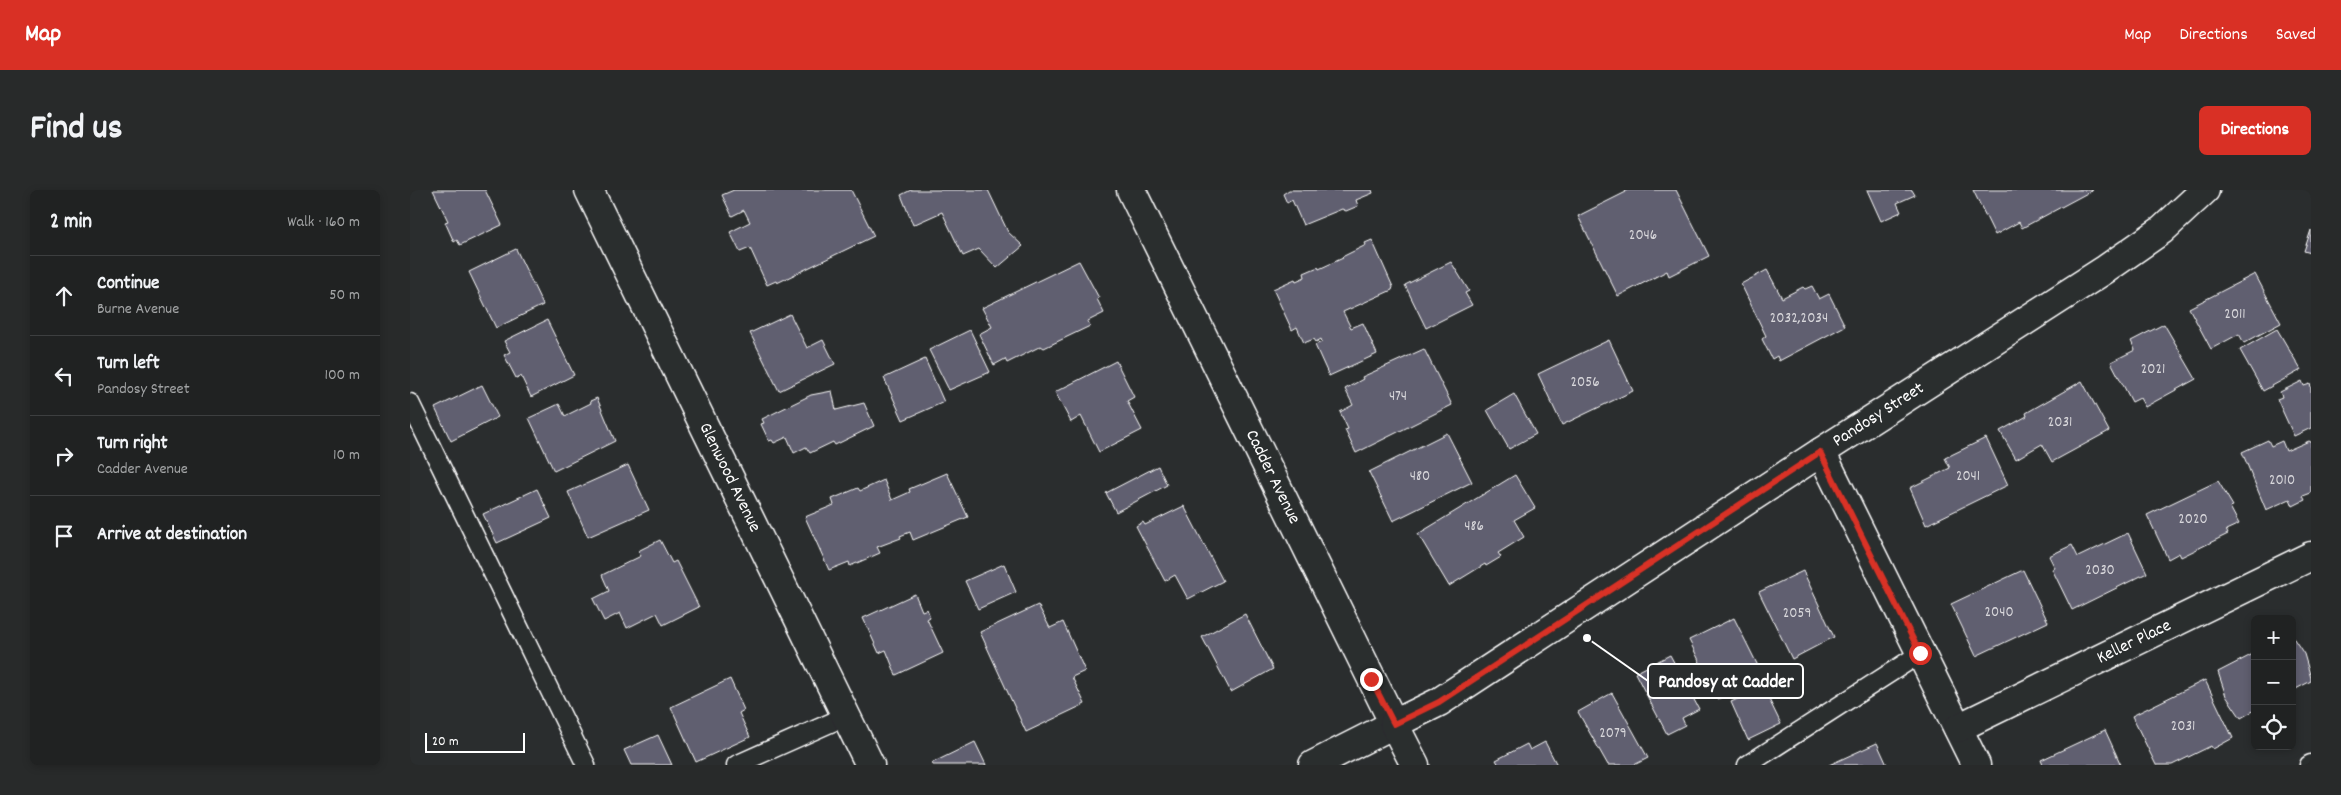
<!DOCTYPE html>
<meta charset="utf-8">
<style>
body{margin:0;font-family:Dekko,sans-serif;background:#282a2a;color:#f1f3f6}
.controls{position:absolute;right:15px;bottom:15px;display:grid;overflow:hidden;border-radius:8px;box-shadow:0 2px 8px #0003}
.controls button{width:45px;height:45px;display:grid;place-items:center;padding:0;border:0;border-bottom:1px solid #3d3f40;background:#202222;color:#f1f3f6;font:25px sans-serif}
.scale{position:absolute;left:15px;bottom:12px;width:100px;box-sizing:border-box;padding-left:5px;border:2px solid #fff;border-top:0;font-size:14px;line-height:18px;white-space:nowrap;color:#fff;-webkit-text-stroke:4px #2a2d2e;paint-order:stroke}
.stop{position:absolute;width:15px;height:15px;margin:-11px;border:4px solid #d93025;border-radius:50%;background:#fff}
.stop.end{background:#d93025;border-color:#fff;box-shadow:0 1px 5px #0008}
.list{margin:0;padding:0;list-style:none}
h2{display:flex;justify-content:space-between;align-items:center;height:65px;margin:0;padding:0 20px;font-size:21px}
h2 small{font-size:16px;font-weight:400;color:#a2a4a5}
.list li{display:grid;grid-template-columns:32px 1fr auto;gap:15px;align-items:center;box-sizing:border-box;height:80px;padding:0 20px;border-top:1px solid #3d3f40}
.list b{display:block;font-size:19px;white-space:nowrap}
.list p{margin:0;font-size:16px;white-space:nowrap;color:#a2a4a5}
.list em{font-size:16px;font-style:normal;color:#a2a4a5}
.icon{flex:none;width:28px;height:28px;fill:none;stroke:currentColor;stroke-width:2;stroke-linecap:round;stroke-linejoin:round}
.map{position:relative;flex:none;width:1901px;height:575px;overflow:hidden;border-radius:8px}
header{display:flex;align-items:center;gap:30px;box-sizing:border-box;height:70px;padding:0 25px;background:#d93025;color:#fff}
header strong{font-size:24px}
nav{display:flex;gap:28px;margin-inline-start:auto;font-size:18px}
.intro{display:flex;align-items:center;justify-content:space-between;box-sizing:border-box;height:120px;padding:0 30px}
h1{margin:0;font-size:35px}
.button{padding:12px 22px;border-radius:8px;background:#d93025;color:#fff;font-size:18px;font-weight:700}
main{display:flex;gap:30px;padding:0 30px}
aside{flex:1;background:#202222;border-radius:8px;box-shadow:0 2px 8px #0003}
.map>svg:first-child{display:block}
</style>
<header>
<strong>Map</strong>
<nav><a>Map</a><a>Directions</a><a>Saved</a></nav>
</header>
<div class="intro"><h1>Find us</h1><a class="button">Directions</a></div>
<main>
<aside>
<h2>2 min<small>Walk · 160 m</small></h2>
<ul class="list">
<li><svg class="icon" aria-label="ahead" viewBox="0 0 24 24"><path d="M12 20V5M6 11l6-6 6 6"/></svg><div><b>Continue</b><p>Burne Avenue</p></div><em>50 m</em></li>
<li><svg class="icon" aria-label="left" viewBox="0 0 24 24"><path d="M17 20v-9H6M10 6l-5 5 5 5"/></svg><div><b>Turn left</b><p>Pandosy Street</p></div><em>100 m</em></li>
<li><svg class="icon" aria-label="right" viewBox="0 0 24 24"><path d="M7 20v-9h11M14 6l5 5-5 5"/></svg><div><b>Turn right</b><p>Cadder Avenue</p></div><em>10 m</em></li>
<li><svg class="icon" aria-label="arrive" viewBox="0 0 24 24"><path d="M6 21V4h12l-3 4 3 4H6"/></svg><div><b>Arrive at destination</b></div></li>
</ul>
</aside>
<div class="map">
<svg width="1901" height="575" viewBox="0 0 1901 575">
<rect width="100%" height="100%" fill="#2a2d2e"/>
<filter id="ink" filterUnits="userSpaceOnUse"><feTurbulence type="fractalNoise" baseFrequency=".02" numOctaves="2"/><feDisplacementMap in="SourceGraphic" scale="10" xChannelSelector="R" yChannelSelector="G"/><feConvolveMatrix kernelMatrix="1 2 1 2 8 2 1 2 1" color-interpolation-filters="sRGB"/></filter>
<g filter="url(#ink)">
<g fill="#615e70" stroke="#fff">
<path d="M 23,0 L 75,0 L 92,35 L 50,55 L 47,50 L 44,52 L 35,32 L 38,31 Z"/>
<path d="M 324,0 L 441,0 L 464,46 L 367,93 L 366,91 L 357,95 L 340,58 L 330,62 L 320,42 L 340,32 L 334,20 L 322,26 L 312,5 Z"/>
<path d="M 501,0 L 578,0 L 598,42 L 613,56 L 587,78 L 569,59 L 553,66 L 532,22 L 503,35 L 491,5 Z"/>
<path d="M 879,0 L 962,0 L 963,3 L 946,10 L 948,16 L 936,21 L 932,19 L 893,35 L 882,10 L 877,13 L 873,4 Z"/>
<path d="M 1215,0 L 1266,0 L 1299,66 L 1259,86 L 1257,81 L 1208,106 L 1168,26 L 1216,2 Z"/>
<path d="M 1457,0 L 1502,0 L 1505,5 L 1487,13 L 1491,22 L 1471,31 Z"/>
<path d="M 1563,0 L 1683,0 L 1612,38 L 1609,32 L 1585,45 Z"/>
<path d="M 1901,40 L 1901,63 L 1894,61 Z"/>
<path d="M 962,50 L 983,97 L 982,100 L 933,122 L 941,138 L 953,133 L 967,164 L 919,186 L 905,155 L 912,152 L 911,149 L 906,152 L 904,149 L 894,153 L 887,137 L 882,140 L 863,99 L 885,89 L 886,91 L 895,87 L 894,83 L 908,77 L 909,79 L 933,68 L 932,67 L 956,55 L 955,53 Z"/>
<path d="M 106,59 L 133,115 L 86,138 L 59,82 Z"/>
<path d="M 669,71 L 689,108 L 687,109 L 694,123 L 678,131 L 680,136 L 634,158 L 631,156 L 597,173 L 595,169 L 584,175 L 569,144 L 582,137 L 572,118 Z"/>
<path d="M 1041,72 L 1059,101 L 1055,103 L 1062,115 L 1016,138 L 995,95 Z"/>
<path d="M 1357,80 L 1372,108 L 1393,97 L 1395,99 L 1402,96 L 1409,109 L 1419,104 L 1435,136 L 1369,171 L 1367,166 L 1362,169 L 1352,149 L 1356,146 L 1331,94 Z"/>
<path d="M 1845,84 L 1871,133 L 1834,153 L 1829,144 L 1801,159 L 1779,118 Z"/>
<path d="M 380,124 L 397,158 L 413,150 L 425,174 L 369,201 L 340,143 Z"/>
<path d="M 137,130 L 164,185 L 121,207 L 111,186 L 106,188 L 94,165 L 100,162 L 94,151 Z"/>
<path d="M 1754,134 L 1786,189 L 1735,217 L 1730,208 L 1722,212 L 1701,172 L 1725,160 L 1721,151 Z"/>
<path d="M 1867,139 L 1891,180 L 1853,201 L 1830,160 Z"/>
<path d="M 560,140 L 580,182 L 539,200 L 519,160 Z"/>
<path d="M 1199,150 L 1223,201 L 1152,235 L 1128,184 Z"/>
<path d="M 1014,159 L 1042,215 L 946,263 L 935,240 L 938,239 L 930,222 L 943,215 L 935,199 L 953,189 L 952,187 Z"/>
<path d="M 515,169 L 534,212 L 493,230 L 474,188 Z"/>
<path d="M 706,171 L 724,207 L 717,211 L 732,240 L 689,262 L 671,226 L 661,232 L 645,202 Z"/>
<path d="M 1672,191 L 1699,241 L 1642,272 L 1632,254 L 1606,269 L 1590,241 L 1617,226 L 1616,223 Z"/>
<path d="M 1892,191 L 1894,196 L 1900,194 L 1901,197 L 1901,238 L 1884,246 L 1867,209 L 1872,207 L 1870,202 Z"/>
<path d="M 72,195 L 88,227 L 41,251 L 25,218 Z"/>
<path d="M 422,201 L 426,220 L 454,213 L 464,236 L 425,255 L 423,252 L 400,263 L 396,257 L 384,263 L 377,247 L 364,253 L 362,250 L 359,251 L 351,234 L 354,233 L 352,229 L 401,205 Z"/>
<path d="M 1104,204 L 1126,244 L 1099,259 L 1077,220 Z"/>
<path d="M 187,208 L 205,251 L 144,281 L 119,228 L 149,214 L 155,226 L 181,213 L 180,211 Z"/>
<path d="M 1037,243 L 1062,292 L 983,331 L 959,282 Z"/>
<path d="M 1576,248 L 1598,295 L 1516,335 L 1500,298 L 1540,278 L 1535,268 Z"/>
<path d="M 1858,250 L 1861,256 L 1872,251 L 1876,261 L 1899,251 L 1901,252 L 1901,303 L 1893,306 L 1895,310 L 1883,316 L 1880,309 L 1856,320 L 1832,262 Z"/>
<path d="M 218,275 L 239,320 L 178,347 L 158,302 Z"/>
<path d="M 748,276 L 757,295 L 706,322 L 696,303 Z"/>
<path d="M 537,283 L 558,327 L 503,350 L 500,342 L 490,346 L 491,348 L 467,357 L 470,363 L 440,376 L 439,372 L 419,380 L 395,327 L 424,315 L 422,309 L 448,298 L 450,301 L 474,290 L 482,310 L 500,302 L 499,299 Z"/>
<path d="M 1105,285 L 1125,318 L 1104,330 L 1114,347 L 1088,363 L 1091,367 L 1076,376 L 1075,374 L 1039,396 L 1008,344 Z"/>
<path d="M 1808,291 L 1823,316 L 1820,317 L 1829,334 L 1816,340 L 1818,344 L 1771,367 L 1769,363 L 1758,369 L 1737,325 Z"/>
<path d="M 127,299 L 141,328 L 87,353 L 73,324 Z"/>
<path d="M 774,316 L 813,391 L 778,409 L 765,385 L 755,391 L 726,336 L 733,332 L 735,335 Z"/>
<path d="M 1718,343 L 1737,383 L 1662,420 L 1642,379 L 1645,378 L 1639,366 L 1662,355 L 1668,367 Z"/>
<path d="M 250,350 L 262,373 L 266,371 L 289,417 L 253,435 L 247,423 L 217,438 L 210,423 L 194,431 L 183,409 L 199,401 L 192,385 L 231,366 L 228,361 Z"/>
<path d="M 594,374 L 606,402 L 568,419 L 555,391 Z"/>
<path d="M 1613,380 L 1638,432 L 1566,466 L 1541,414 Z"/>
<path d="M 1393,381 L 1424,447 L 1382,469 L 1349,402 Z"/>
<path d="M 505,404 L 512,421 L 517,419 L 520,427 L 517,429 L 533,463 L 486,485 L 476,460 L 469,463 L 453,428 Z"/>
<path d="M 628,415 L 640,438 L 653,432 L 675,481 L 662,487 L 675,514 L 616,542 L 570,442 Z"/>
<path d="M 835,424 L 863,479 L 821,502 L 792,447 Z"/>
<path d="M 1324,428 L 1353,486 L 1308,509 L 1279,450 Z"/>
<path d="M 1882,446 L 1894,464 L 1901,488 L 1901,491 L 1882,501 Z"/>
<path d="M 1845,463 L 1845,520 L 1831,528 L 1816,506 L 1808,482 Z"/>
<path d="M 1260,465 L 1289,519 L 1272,528 L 1275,535 L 1257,544 L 1225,483 Z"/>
<path d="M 320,489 L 334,520 L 329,523 L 340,547 L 286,572 L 261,517 Z"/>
<path d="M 1795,490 L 1823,548 L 1803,559 L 1801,556 L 1762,575 L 1746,575 L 1722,526 Z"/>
<path d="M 1353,497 L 1371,534 L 1338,550 L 1321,512 Z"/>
<path d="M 1202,503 L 1238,568 L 1224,575 L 1198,575 L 1168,522 Z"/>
<path d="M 1695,540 L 1711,575 L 1633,575 L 1631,570 Z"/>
<path d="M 248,545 L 262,575 L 221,575 L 214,560 Z"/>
<path d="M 565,552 L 576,575 L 523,575 L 522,573 Z"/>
<path d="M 1135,552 L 1147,575 L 1089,575 L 1086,570 L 1117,554 L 1120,560 Z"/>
<path d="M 1467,553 L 1477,575 L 1419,575 Z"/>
</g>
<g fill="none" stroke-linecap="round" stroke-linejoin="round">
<g stroke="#fff" stroke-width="21">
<g id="service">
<path d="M 0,213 L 176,575"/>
<path d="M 326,575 L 436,526"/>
<path d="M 1337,575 L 1511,463"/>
<path d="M 1899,575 L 1901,574"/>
</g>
</g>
<g stroke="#fff" stroke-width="31">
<g id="minor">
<path id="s1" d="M 179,0 L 460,575"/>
<path id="s2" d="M 721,0 L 984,534"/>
<path d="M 1411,262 L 1566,575"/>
<path id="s3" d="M 1548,538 L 1901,366"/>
</g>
</g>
<g stroke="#fff" stroke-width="31">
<path id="tertiary" d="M 903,575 L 984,534"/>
</g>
<g stroke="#fff" stroke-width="31">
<g id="secondary">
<path id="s4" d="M 1005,575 L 984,534 L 1029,512 L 1411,262 L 1696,79 L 1752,40 L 1795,0"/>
</g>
</g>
<use href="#service" stroke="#2a2d2e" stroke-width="18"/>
<use href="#minor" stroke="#2a2d2e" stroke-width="28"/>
<use href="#tertiary" stroke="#2a2d2e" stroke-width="28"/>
<use href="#secondary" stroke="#2a2d2e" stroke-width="28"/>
</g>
</g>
<g fill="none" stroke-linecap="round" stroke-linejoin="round" filter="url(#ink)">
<path stroke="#d93025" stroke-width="6" d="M 961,489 L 984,534 L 1029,512 L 1410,262 L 1510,463"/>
</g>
<g text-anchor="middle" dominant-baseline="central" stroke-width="4" stroke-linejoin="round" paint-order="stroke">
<g font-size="15" fill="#d8d7db">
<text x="1233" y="46">2046</text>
<text x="1825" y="125">2011</text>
<text x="1389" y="129">2032,2034</text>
<text x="1743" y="180">2021</text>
<text x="1175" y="193">2056</text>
<text x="988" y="207">474</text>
<text x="1650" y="233">2031</text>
<text x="1010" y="287">480</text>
<text x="1558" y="287">2041</text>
<text x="1872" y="291">2010</text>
<text x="1783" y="330">2020</text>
<text x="1064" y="337">486</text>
<text x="1690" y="381">2030</text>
<text x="1589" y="423">2040</text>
<text x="1387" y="424">2059</text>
<text x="1773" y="537">2031</text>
<text x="1203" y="544">2079</text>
</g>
<g font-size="18" fill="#fff" stroke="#2a2d2e">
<text stroke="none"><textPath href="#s4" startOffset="621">Pandosy Street</textPath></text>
<text stroke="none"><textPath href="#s1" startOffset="320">Glenwood Avenue</textPath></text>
<text stroke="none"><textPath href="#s2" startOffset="320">Cadder Avenue</textPath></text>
<text stroke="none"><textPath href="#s3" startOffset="196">Keller Place</textPath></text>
</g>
</g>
<path fill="none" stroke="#fff" stroke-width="2" d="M1177 448L1238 491"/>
<circle fill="#fff" stroke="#2a2d2e" stroke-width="2" cx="1177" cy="448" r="5"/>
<rect fill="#2a2d2e" stroke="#fff" stroke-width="2" x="1238" y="474" width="155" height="34" rx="5"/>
<g font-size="19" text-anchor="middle" font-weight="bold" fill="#fff">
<text x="1316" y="497">Pandosy at Cadder</text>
</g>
</svg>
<div class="controls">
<button>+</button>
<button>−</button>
<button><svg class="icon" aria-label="locate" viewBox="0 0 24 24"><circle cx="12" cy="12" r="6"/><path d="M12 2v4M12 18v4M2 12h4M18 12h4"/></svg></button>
</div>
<div class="scale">20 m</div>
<div class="stop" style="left:1510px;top:463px"></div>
<div class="stop end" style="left:961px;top:489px"></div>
</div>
</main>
